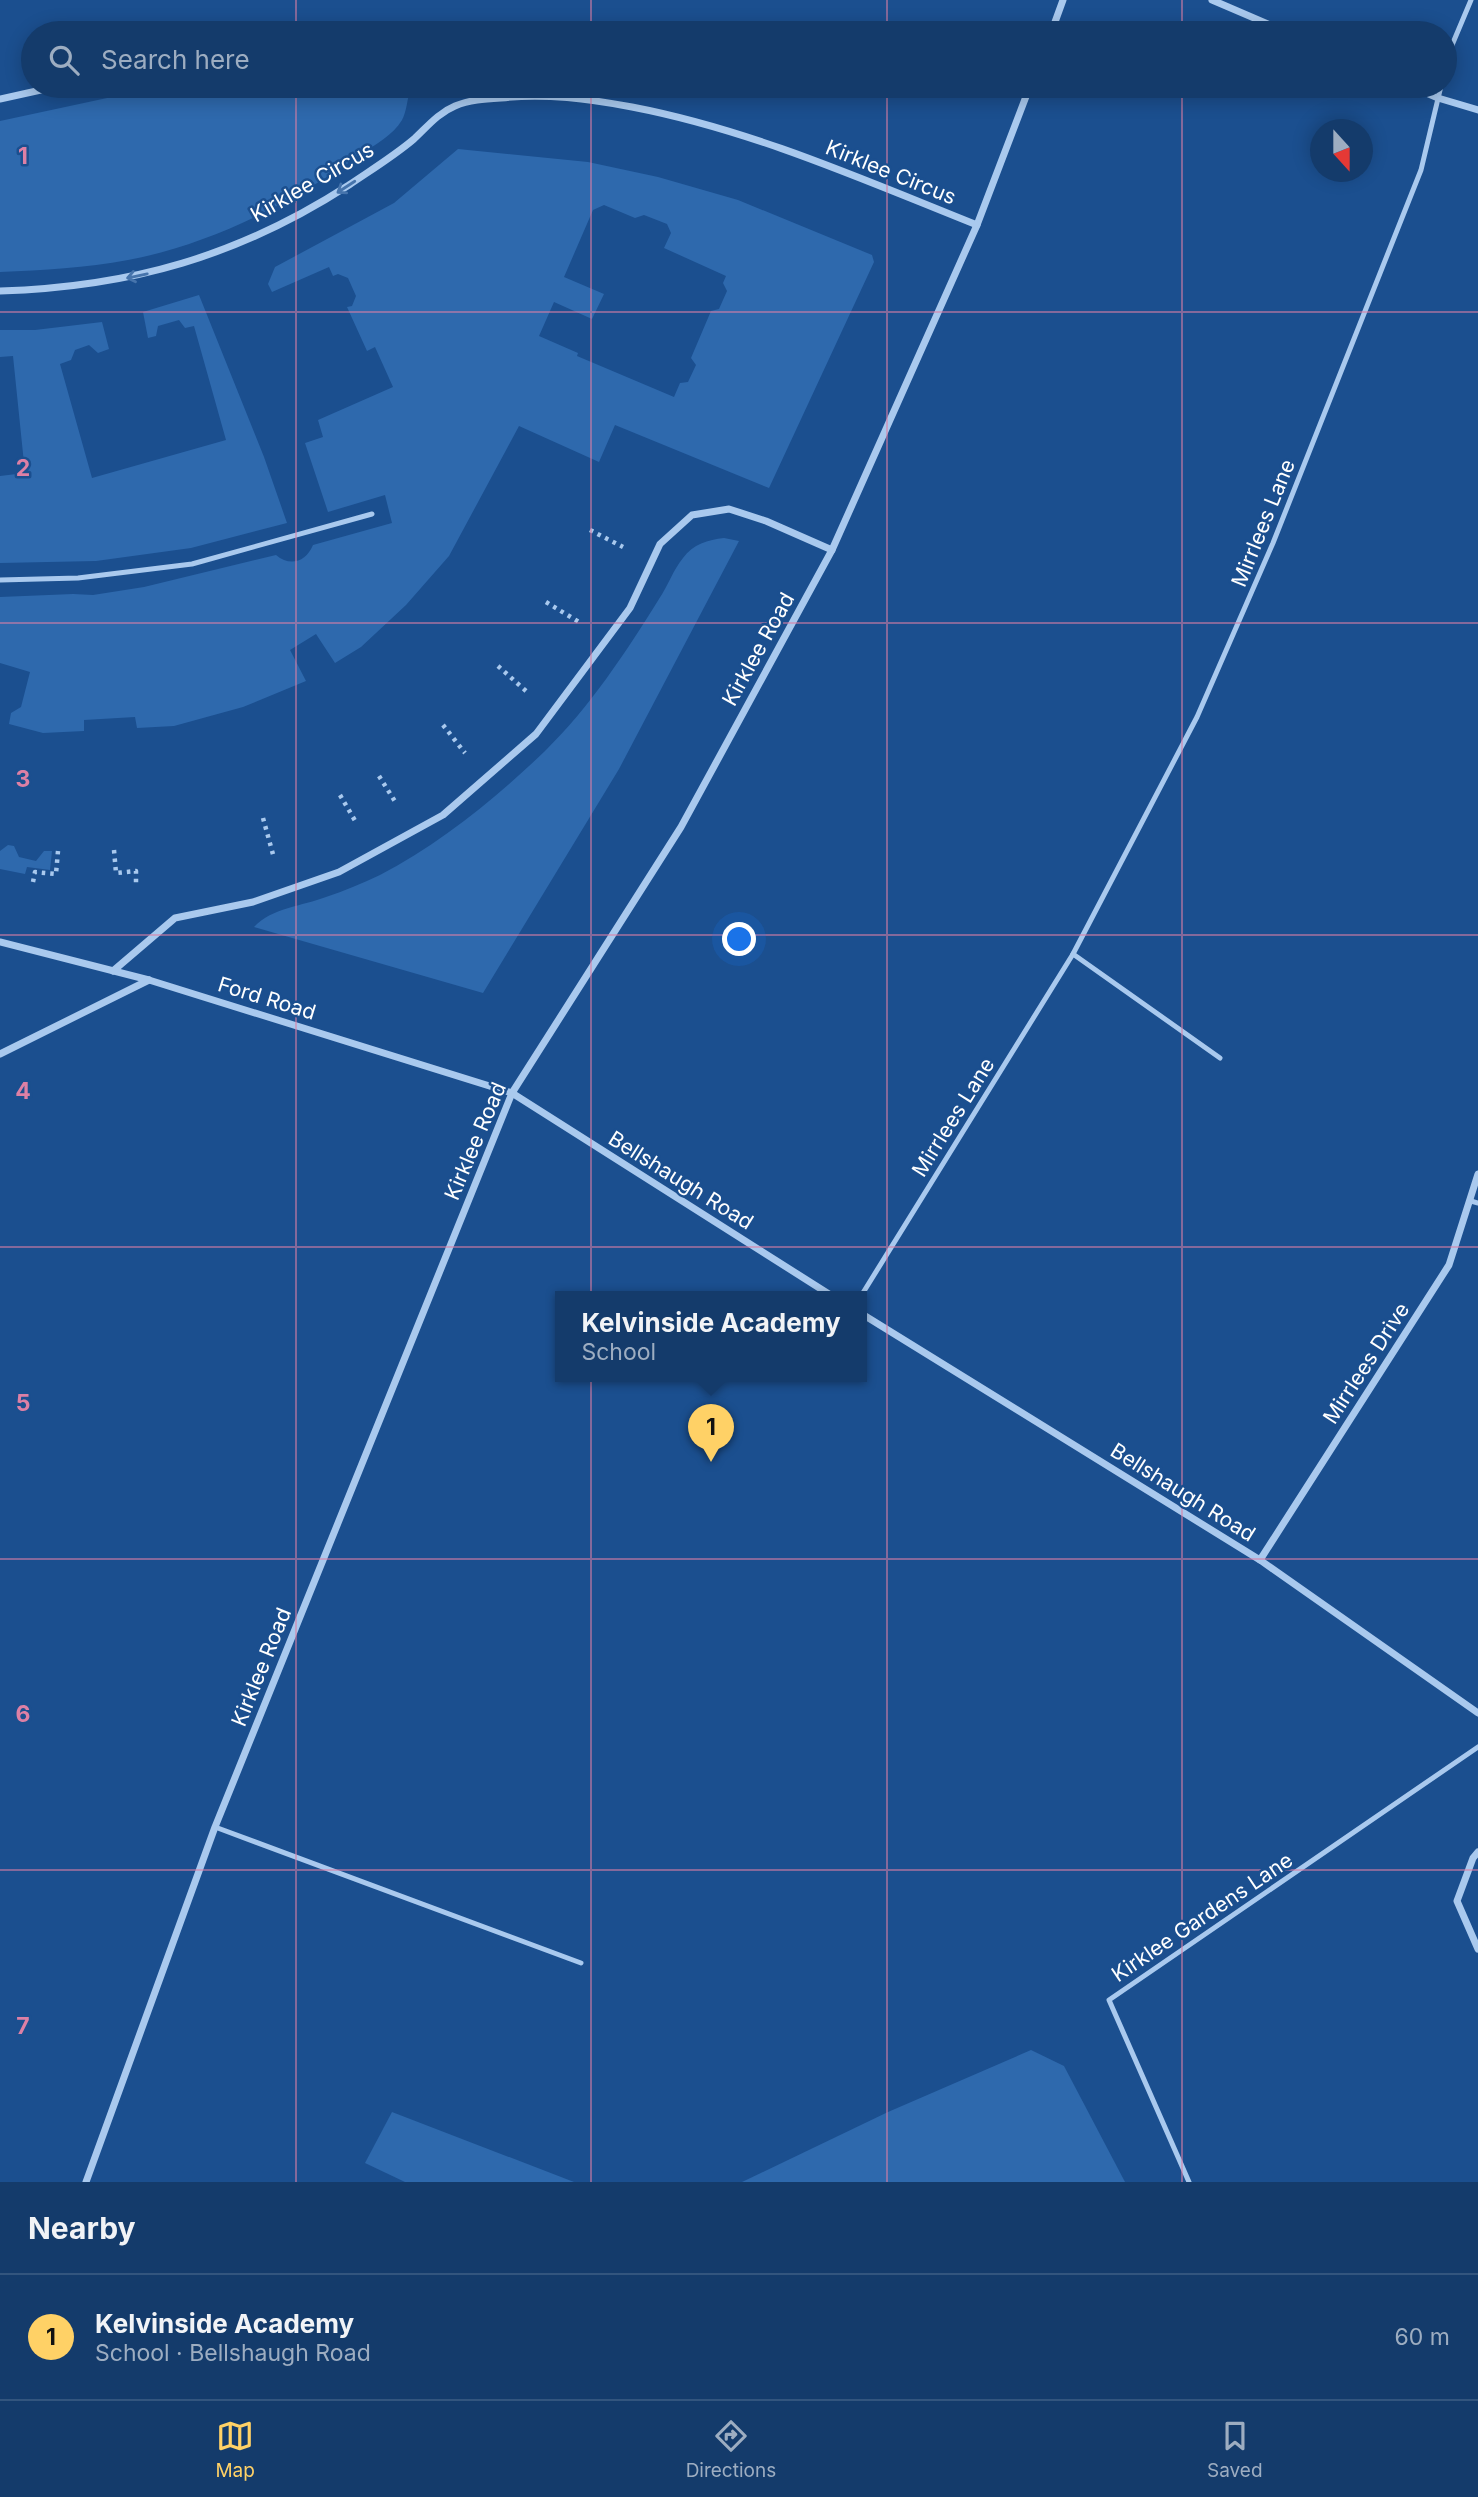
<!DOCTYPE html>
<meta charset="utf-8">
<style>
body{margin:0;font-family:Inter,sans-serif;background:#214673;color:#f1f3f6}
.compass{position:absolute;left:1310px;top:119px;width:63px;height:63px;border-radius:50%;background:#143b6b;box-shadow:0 4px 18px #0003;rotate:159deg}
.you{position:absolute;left:740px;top:940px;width:24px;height:24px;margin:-18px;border:5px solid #fff;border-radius:50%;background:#1a73e8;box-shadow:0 0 0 10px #1a73e833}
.badge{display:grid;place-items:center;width:46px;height:46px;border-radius:50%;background:#ffd166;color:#111;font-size:23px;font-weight:700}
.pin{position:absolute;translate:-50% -58px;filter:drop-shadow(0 2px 4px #0008)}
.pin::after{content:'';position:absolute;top:37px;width:24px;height:21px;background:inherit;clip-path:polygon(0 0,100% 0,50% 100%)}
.popup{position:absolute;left:555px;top:1291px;width:312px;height:91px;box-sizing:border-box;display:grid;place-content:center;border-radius:0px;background:#143b6b;filter:drop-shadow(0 2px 5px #0005);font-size:23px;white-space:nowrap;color:#9dadc1}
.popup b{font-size:26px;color:#f1f3f6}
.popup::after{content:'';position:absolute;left:50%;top:100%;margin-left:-14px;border:14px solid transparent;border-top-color:#143b6b}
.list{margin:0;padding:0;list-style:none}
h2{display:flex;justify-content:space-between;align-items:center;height:91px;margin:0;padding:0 28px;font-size:30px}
h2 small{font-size:23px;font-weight:400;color:#9dadc1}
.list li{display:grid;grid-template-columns:46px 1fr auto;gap:21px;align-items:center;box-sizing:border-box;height:126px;padding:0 28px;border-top:2px solid #33557e}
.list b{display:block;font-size:26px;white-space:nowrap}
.list p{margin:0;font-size:23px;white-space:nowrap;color:#9dadc1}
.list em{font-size:23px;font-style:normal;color:#9dadc1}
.icon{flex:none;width:38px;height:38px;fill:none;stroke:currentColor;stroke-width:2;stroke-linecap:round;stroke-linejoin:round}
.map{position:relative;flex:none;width:1478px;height:2182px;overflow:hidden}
.search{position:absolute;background:#143b6b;box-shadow:0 4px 18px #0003;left:21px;right:21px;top:21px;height:77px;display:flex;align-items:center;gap:18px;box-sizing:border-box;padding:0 24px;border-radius:38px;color:#9dadc1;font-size:26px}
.sheet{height:217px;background:#143b6b}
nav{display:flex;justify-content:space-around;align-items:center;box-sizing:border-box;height:98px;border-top:2px solid #33557e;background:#143b6b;font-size:19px;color:#9dadc1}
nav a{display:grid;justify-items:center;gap:4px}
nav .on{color:#ffd166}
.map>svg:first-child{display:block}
</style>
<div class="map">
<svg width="1478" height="2182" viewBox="0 0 1478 2182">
<rect width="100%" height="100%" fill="#1b4f8f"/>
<g fill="#2e69ad" fill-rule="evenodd">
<path d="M 163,86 L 404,86 L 409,94 C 407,102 406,113 402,120 C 393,135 375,145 361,154 C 294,202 210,245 128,260 C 86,268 43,270 0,272 L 0,121 Z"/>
<path d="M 458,149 L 588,162 L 658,177 L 738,200 L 872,255 L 874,262 L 769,488 L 615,425 L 599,462 L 519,426 L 449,556 L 406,605 L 361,647 L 335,663 L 316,634 L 290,650 L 306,681 L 243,707 L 174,726 L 137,728 L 135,717 L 84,720 L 84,731 L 43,733 L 9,724 L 11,713 L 21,707 L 30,672 L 0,663 L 0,597 L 73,594 L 93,595 L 144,587 L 276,555 C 290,567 306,562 313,545 L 392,523 L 385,495 L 328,512 L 305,443 L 323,437 L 318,420 L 393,387 L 375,347 L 367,351 L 347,307 L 352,306 L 356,296 L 348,278 L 338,274 L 333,276 L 329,267 L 272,292 L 268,284 L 275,267 L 394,203 ZM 604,205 L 635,218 L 644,215 L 667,224 L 671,233 L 664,248 L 726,276 L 723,283 L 727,291 L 719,309 L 711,311 L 691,358 L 696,365 L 688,382 L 680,383 L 674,397 L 577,356 L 578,353 L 539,336 L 554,302 L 592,319 L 604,294 L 564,277 L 593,210 Z"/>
<path d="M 199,295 L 264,457 L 287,523 L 191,548 L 96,561 L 0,563 L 0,476 L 25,473 L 13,356 L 0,357 L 0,330 L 35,330 L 102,322 L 109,349 L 98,353 L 89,345 L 75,350 L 71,360 L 60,364 L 92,478 L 226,440 L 194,326 L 185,328 L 179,320 L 158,326 L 156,336 L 148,338 L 143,312 Z"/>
<path d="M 724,538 L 739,541 L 619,769 L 483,993 L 254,927 C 271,908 303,906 326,897 C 344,891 363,883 380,875 C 441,843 495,799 545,751 C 590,707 626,652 659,599 C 668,586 673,570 683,558 C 693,544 708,540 724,538 Z"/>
<path d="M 8,845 L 14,846 L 19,857 L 36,861 L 44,851 L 52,851 L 50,870 L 27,867 L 25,874 L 0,869 L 0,851 Z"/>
<path d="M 1031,2050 L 1064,2066 L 1125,2182 L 742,2182 L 888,2112 Z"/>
<path d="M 392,2112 L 574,2182 L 405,2182 L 365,2163 Z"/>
</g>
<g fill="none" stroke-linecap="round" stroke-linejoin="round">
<g stroke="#a9c9ee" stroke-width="4.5" stroke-dasharray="3.5 5" stroke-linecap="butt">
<path d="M 590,530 L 623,547"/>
<path d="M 546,602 L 579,622"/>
<path d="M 498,666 L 526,691"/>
<path d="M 443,725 L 465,753"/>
<path d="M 379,776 L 396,803"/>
<path d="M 340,795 L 357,824"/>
<path d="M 263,818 L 274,858"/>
<path d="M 114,850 L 116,873 L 136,871 L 136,884"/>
<path d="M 33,882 L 35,872 L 56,874 L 58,851"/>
</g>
<g stroke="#a9c9ee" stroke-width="5">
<path d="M 1445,69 L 1447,57 L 1471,0"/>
<path d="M 0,580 L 78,578 L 192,564 L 372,514"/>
<path d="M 1073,954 L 1220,1058"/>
<path d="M 1471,1201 L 1478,1203"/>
<path d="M 861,1296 L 1073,954 L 1197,717 L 1273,543 L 1421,170 L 1441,86"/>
<path d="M 215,1827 L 581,1963"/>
<path d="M 1189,2182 L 1109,2000 L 1478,1747"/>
</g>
<g stroke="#a9c9ee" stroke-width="7">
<path d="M 1212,0 L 1289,33"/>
<path d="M 1051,33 L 1063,0"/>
<path d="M 549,86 L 579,96"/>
<path d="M 1410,86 L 1438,98 L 1478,110"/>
<path d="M 0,99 L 59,86"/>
<path d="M 0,291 C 131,287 239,256 349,185 C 371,170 394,156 414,139 C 427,127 438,113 455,106 C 469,100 485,99 501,98 C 546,93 589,99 632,107 C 752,130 864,180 977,225"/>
<path d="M 0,942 L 149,980 L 512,1093 L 832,1296"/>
<path d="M 113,971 L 175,918 L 253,902 L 339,872 L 443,815 L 536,734 L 630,608 L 660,544 L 692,515 L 729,509 L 766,521 L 832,550"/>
<path d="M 0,1054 L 149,980"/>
<path d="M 862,1314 L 1260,1560 L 1478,1713"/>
<path d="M 1260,1560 L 1449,1265 L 1478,1174"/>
<path d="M 1478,1852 L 1473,1858 L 1457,1901 L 1478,1949"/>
<path d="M 86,2182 L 215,1827 L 512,1093 L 681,827 L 832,550 L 977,225 L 1030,86"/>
</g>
</g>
<defs><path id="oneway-shaft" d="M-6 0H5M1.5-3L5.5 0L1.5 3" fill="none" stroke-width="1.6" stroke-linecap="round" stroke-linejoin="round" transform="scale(1.75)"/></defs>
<g stroke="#4674ac">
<use href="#oneway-shaft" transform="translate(346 187) rotate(147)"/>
<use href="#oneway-shaft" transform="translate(137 276) rotate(168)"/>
</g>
<path fill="none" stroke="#dd80a5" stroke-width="2" stroke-opacity="0.55" d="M 296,0 L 296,33M 591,0 L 591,33M 887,0 L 887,33M 1182,0 L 1182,33M 296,86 L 296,2182M 591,86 L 591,2182M 887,86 L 887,2182M 1182,86 L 1182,2182M 0,312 L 1478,312M 0,623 L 1478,623M 0,935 L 1478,935M 0,1247 L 1478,1247M 0,1559 L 1478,1559M 0,1870 L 1478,1870"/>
<g text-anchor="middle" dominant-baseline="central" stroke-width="5" stroke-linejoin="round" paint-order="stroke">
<g font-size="21" fill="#fff" stroke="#1b4f8f">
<text transform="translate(891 172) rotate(22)">Kirklee Circus</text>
<text transform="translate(312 182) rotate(-30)">Kirklee Circus</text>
<text transform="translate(1263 523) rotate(-68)">Mirrlees Lane</text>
<text transform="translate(758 649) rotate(-61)">Kirklee Road</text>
<text transform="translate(267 998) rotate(17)">Ford Road</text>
<text transform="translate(953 1117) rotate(-58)">Mirrlees Lane</text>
<text transform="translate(475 1141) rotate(-67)">Kirklee Road</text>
<text transform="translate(681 1180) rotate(32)">Bellshaugh Road</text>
<text transform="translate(1366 1363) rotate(-57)">Mirrlees Drive</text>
<text transform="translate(1183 1492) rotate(32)">Bellshaugh Road</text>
<text transform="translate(261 1667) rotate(-68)">Kirklee Road</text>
<text transform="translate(1202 1917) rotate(-34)">Kirklee Gardens Lane</text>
</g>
</g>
<g font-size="23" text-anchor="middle" font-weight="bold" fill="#dd80a5" stroke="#1b4f8f" stroke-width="5" stroke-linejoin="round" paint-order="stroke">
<text x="23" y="164">1</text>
<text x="23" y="476">2</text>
<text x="23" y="787">3</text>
<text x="23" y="1099">4</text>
<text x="23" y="1411">5</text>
<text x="23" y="1722">6</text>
<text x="23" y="2034">7</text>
</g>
</svg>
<svg class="compass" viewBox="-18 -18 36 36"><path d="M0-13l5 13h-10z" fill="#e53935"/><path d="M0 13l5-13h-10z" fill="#9dadc1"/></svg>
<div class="you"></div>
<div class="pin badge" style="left:711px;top:1462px">1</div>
<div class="popup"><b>Kelvinside Academy</b>School</div>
<div class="search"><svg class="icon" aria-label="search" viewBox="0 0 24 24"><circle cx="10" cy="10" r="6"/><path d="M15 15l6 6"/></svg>Search here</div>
</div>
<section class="sheet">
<h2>Nearby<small></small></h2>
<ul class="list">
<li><span class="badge">1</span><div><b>Kelvinside Academy</b><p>School · Bellshaugh Road</p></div><em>60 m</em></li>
</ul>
</section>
<nav>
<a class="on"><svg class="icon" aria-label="map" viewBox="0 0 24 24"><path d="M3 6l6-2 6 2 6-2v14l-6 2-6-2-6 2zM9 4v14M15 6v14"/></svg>Map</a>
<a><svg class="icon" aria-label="directions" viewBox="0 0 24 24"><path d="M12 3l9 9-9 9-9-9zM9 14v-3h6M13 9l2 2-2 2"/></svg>Directions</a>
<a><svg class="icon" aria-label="saved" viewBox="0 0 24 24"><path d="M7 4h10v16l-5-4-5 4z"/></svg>Saved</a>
</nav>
